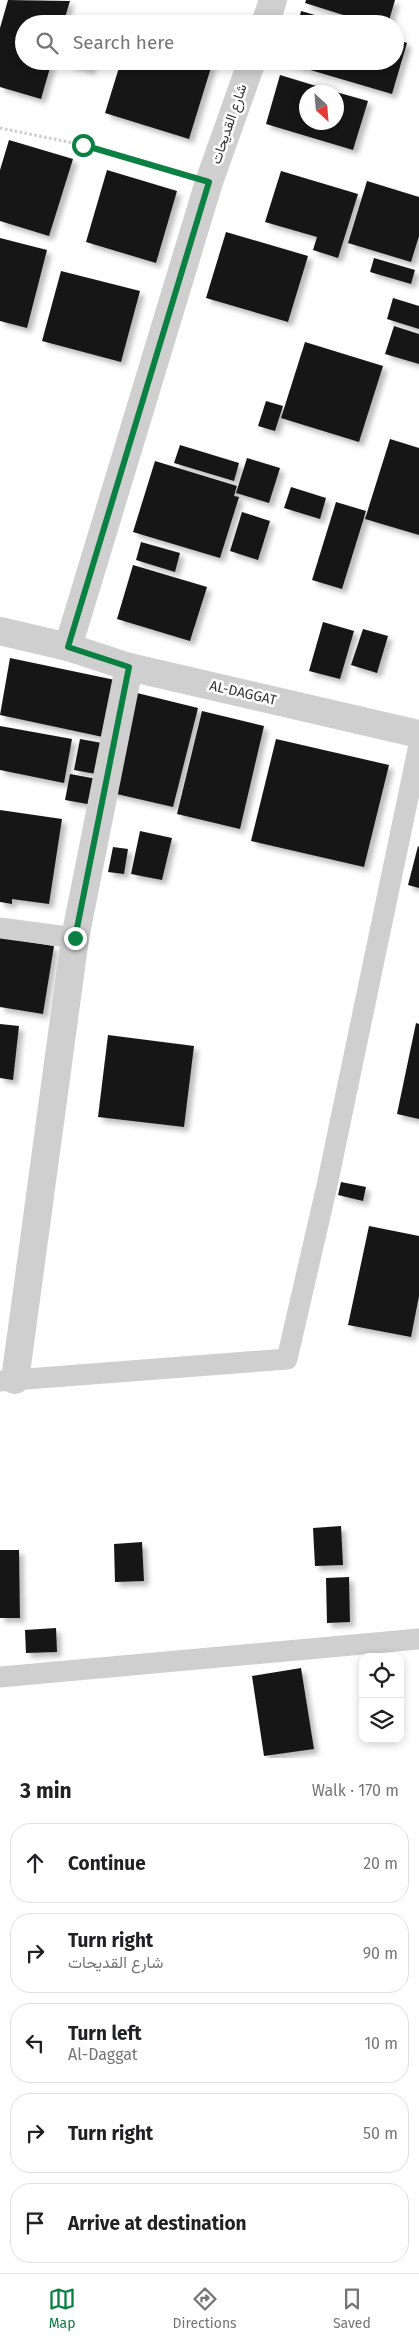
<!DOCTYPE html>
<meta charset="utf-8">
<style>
body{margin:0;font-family:"Fira Sans",Vazirmatn,sans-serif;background:#f2f2f2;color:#202124}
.controls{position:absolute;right:15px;bottom:15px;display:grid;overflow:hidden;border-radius:10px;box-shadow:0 2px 8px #0003}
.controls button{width:45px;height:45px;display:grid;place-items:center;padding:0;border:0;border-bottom:1px solid #e0e0e0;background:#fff;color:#202124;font:25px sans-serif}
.compass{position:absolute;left:299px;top:85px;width:45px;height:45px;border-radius:50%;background:#fff;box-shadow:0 2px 8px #0003;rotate:154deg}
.stop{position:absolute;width:15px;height:15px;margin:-11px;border:4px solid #0b8043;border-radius:50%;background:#fff}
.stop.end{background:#0b8043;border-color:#fff;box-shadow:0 1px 5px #0008}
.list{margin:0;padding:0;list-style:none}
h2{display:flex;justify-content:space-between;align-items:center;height:65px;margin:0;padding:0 20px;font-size:21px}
h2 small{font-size:16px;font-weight:400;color:#757577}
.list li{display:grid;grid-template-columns:32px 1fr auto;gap:15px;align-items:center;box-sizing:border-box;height:80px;margin:0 10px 10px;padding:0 10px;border:1px solid #e0e0e0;border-radius:20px}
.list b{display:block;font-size:19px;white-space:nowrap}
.list p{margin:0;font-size:16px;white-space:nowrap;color:#757577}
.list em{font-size:16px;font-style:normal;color:#757577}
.icon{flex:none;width:28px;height:28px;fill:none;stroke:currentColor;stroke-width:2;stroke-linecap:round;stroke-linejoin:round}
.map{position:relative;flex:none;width:419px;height:1758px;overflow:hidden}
.search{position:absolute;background:#fff;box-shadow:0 2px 8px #0003;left:15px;right:15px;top:15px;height:55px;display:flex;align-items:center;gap:12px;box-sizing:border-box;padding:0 18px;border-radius:28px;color:#757577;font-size:19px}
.sheet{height:515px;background:#fff}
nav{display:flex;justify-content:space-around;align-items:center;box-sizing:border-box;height:70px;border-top:1px solid #e0e0e0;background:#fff;font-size:14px;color:#757577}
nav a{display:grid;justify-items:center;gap:2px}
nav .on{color:#0b8043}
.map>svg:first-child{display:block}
</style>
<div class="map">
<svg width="419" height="1758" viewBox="0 0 419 1758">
<defs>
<filter id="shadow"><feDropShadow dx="4.5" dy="4.5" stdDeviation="2.5" flood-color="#0004"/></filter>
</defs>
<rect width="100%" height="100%" fill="#fff"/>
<g fill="#191919" filter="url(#shadow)">
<path d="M 8,0 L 70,1 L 63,24 L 24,24 L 24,61 L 52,61 L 41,99 L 0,87 L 0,28 Z"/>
<path d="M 306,0 L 395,0 L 388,24 L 372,24 L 305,3 Z"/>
<path d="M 301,11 L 343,23 L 343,24 L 298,24 Z"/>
<path d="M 135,17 L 157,23 L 157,24 L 133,24 Z"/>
<path d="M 395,39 L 407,43 L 392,94 L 283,62 L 395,61 Z"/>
<path d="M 68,61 L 93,61 L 90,70 L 68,64 Z"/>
<path d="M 121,61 L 213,61 L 189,139 L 105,113 Z"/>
<path d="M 280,75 L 336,92 L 306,92 L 306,122 L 336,122 L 336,92 L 368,101 L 353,150 L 266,124 Z"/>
<path d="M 9,140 L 73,159 L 49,236 L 0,221 L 0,170 Z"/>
<path d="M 107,170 L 177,191 L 156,263 L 86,242 Z"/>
<path d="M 281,171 L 358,194 L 338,258 L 313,250 L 317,237 L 265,222 Z"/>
<path d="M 367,181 L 419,197 L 419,236 L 411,262 L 348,243 Z"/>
<path d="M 226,232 L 308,256 L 288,322 L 206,298 Z"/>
<path d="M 0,238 L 47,250 L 27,328 L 0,321 Z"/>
<path d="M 374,258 L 415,270 L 411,284 L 370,272 Z"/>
<path d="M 61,271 L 140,291 L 121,362 L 42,341 Z"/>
<path d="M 393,298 L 419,306 L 419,329 L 387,319 Z"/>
<path d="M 394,326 L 419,334 L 419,364 L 385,354 Z"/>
<path d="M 305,342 L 383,366 L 359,442 L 281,418 Z"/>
<path d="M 266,401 L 283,406 L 275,431 L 258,426 Z"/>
<path d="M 390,439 L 419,448 L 419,535 L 365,519 Z"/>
<path d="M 180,445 L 239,463 L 234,481 L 174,463 Z"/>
<path d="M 247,458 L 280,468 L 269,503 L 236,493 Z"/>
<path d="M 155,461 L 237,486 L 234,496 L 239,497 L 220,558 L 133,532 Z"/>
<path d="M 291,487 L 326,498 L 320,519 L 284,508 Z"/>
<path d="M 336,502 L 366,511 L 342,589 L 312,580 Z"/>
<path d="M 242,512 L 270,521 L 258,560 L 230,551 Z"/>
<path d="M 141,542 L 180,553 L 175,572 L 136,560 Z"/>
<path d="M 133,565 L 207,587 L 190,641 L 117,619 Z"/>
<path d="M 323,622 L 354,631 L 340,679 L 309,671 Z"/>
<path d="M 363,629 L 388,636 L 377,673 L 351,665 Z"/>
<path d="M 10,658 L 115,680 L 103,737 L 0,715 Z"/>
<path d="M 133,692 L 198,708 L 173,807 L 108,792 Z"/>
<path d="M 202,711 L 264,726 L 240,829 L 177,814 Z"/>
<path d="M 0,726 L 72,739 L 64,783 L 0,770 Z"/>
<path d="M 80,739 L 102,743 L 96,774 L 74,770 Z"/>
<path d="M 276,739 L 389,765 L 364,867 L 251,841 Z"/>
<path d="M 70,774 L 97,779 L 93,805 L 65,800 Z"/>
<path d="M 0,810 L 62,819 L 49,904 L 12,899 L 12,904 L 0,902 Z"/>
<path d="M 140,831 L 172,838 L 162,880 L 131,874 Z"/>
<path d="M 418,846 L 419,847 L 419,888 L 408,885 Z"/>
<path d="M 113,847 L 128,849 L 124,874 L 108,872 Z"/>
<path d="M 0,937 L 54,946 L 43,1014 L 0,1007 Z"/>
<path d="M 416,1023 L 419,1024 L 419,1119 L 397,1114 Z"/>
<path d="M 0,1024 L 19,1026 L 13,1080 L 0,1078 Z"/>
<path d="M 108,1035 L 194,1046 L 184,1127 L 98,1117 Z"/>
<path d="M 341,1182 L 366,1187 L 363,1201 L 338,1195 Z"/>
<path d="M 369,1226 L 419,1236 L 419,1296 L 411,1337 L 348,1325 Z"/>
<path d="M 341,1526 L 343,1565 L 315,1566 L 313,1528 Z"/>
<path d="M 142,1542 L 144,1581 L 115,1582 L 114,1544 Z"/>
<path d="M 0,1550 L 19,1550 L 20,1618 L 0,1618 Z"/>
<path d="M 349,1577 L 350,1622 L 327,1623 L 326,1578 Z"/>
<path d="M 56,1628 L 57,1652 L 26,1653 L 25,1630 Z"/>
<path d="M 301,1668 L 314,1749 L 264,1756 L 252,1676 Z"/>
</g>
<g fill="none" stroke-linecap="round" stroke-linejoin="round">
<path stroke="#ccc" stroke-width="3" stroke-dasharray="2.5 2.5" stroke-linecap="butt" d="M 0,128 L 83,145 L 177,173"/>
<g stroke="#cfcfcf" stroke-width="21">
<path d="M 0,928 L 75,938"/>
<path d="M 0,1381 L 287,1359 L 326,1190 L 419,745"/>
<path d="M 0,1677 L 419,1639"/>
</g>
<g stroke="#cfcfcf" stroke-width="28">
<path d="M 265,24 L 273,0"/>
<path d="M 0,631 L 68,647 L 129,667 L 419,734"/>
<path d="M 68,647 L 209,182 L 252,61"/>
<path d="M 15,1380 L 75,938 L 129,667"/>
</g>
</g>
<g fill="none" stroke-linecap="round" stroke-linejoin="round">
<path stroke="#0b8043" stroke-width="6" d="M 75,938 L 129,667 L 68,647 L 209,182 L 83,145"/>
</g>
<g text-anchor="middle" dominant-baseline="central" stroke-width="5" stroke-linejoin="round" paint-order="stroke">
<g font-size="14" fill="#323232" stroke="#fff">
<text transform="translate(229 124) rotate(-71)">شارع القديحات</text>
<text transform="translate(243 693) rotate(13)">AL-DAGGAT</text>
</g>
</g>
</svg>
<div class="controls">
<button><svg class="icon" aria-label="locate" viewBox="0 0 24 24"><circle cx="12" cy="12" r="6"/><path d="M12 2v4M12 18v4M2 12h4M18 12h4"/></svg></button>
<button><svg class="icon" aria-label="layers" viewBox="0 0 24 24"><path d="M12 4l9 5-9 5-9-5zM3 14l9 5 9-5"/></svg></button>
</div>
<svg class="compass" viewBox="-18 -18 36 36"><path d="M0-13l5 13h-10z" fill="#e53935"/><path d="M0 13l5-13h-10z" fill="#757577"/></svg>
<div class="stop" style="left:83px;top:145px"></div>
<div class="stop end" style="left:75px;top:938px"></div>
<div class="search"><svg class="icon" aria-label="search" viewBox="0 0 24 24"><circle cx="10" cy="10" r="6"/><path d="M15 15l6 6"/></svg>Search here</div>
</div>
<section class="sheet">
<h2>3 min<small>Walk · 170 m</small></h2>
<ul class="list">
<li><svg class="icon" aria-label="ahead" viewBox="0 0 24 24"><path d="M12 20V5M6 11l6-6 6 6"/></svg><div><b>Continue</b></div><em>20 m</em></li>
<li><svg class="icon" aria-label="right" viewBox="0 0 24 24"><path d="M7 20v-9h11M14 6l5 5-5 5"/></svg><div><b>Turn right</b><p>شارع القديحات</p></div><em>90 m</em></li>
<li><svg class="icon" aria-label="left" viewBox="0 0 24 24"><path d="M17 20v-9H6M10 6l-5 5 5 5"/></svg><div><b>Turn left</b><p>Al-Daggat</p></div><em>10 m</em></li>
<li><svg class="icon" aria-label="right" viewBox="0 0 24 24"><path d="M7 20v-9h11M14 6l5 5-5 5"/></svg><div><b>Turn right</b></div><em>50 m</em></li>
<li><svg class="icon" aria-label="arrive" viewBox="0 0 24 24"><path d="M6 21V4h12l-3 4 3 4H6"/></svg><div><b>Arrive at destination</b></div></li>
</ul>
</section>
<nav>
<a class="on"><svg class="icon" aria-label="map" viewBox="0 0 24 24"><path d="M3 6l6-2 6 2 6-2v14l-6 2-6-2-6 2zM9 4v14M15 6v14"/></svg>Map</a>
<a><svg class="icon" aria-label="directions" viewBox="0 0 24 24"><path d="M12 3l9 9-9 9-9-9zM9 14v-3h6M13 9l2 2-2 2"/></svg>Directions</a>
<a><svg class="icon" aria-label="saved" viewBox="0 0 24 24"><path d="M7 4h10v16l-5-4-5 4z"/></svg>Saved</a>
</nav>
